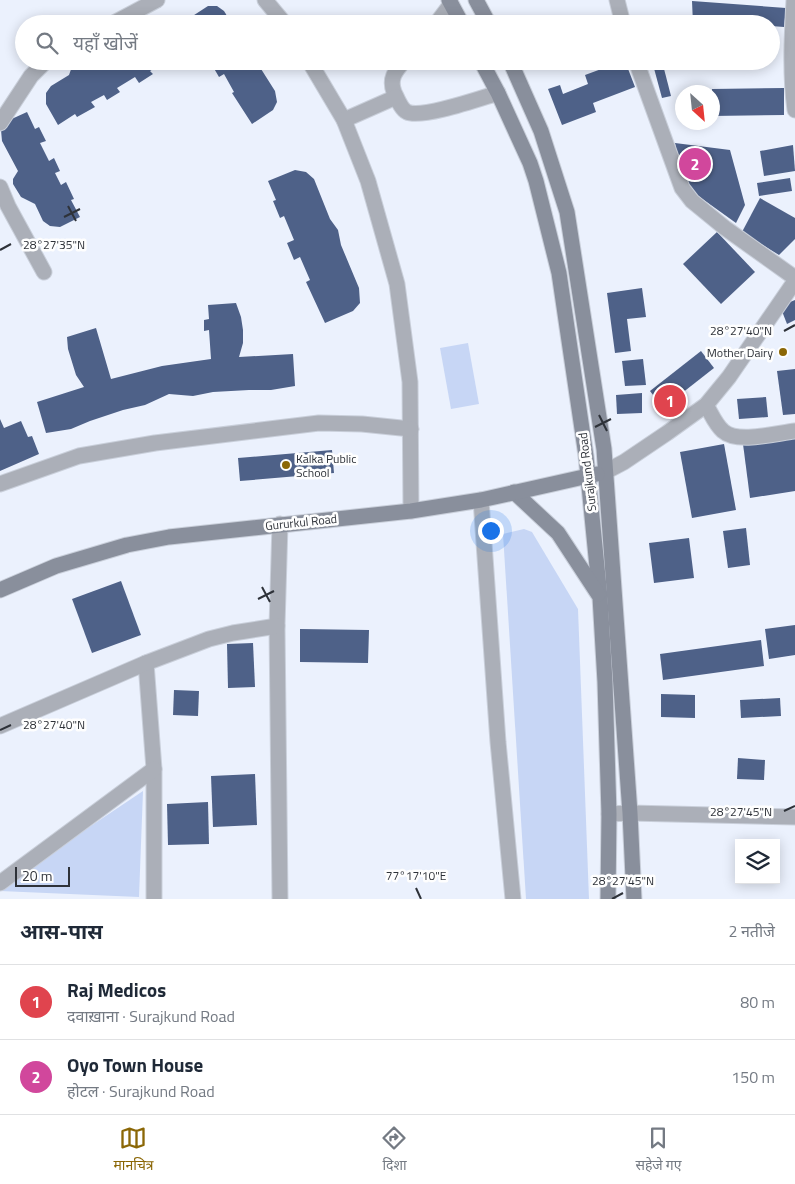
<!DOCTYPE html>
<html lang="hi">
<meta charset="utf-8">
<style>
body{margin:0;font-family:"Titillium Web","Noto Sans Devanagari",sans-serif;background:#f6f6f7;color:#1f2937}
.controls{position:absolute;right:15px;bottom:15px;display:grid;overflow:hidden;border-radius:0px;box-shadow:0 2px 12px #0003}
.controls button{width:45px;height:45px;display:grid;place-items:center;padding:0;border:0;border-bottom:1px solid #e0e1e3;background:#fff;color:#1f2937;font:25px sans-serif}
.compass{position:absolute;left:675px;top:85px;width:45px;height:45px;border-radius:50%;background:#fff;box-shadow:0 2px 12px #0003;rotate:153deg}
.scale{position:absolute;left:15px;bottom:12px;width:55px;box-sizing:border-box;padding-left:5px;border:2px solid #2e3239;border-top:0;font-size:14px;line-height:18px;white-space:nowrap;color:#2e3239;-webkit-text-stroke:4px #fefefe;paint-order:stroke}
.you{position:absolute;left:490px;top:530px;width:18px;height:18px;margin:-12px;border:4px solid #fff;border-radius:50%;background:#1a73e8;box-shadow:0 0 0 8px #1a73e833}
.badge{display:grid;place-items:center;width:32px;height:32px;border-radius:50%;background:#8b6706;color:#fff;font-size:16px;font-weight:700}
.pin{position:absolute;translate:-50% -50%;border:2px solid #fff;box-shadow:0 1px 5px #0006}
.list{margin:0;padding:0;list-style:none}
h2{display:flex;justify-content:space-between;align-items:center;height:65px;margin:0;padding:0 20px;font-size:21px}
h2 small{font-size:16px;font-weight:400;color:#747a83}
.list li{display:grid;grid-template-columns:32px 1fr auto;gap:15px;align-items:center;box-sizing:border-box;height:75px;padding:0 20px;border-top:1px solid #e0e1e3}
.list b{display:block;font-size:19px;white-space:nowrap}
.list p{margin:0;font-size:16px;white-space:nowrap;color:#747a83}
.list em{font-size:16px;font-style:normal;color:#747a83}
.icon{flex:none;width:28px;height:28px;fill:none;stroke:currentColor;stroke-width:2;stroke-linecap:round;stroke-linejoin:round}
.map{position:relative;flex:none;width:795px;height:899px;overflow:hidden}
.search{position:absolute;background:#fff;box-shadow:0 2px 12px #0003;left:15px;right:15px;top:15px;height:55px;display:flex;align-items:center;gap:12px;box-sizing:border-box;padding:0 18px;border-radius:28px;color:#747a83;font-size:19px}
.sheet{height:215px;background:#fff}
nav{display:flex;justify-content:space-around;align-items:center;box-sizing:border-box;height:70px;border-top:1px solid #e0e1e3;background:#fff;font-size:14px;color:#747a83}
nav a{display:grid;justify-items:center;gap:2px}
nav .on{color:#8b6706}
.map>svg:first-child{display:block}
</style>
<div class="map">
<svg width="795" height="899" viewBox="0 0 795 899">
<rect width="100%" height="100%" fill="#ebf1fd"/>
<g fill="#c7d6f5">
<path d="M 468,343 L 479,404 L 451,409 L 440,348 Z"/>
<path d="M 524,529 L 532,532 L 578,609 L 589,899 L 526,899 L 503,534 Z"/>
<path d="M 143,791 L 139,897 L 0,891 L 0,887 Z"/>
</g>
<g fill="#4e6188">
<path d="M 692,1 L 786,8 L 784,27 L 771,26 L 771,24 L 716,22 L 716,24 L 693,24 Z"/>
<path d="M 208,6 L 217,6 L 224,11 L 232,24 L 191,24 L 188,19 Z"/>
<path d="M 74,61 L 166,61 L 150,71 L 153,74 L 139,83 L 135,77 L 117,88 L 120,92 L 107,100 L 104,95 L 91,102 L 95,107 L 77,117 L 75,114 L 58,125 L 46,104 L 46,93 L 51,86 L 69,75 Z"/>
<path d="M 216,61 L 256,61 L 275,91 L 277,102 L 273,110 L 252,124 L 232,93 L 234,92 L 224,74 L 219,77 L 212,65 Z"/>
<path d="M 623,61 L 625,61 L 635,87 L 593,103 L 596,112 L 562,125 L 548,89 L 560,85 L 563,94 L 588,84 L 585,75 Z"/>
<path d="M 652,61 L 662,61 L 671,96 L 662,98 Z"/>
<path d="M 784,88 L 784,115 L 712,116 L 712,89 Z"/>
<path d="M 27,112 L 35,129 L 39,127 L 46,141 L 40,143 L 49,161 L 54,158 L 60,171 L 55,173 L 61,185 L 66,182 L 74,199 L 71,200 L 80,217 L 60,227 L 50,226 L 43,221 L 35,204 L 21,197 L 13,184 L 13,179 L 18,171 L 2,141 L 1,130 L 5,122 Z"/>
<path d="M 675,143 L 730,150 L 745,205 L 736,223 L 683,185 Z"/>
<path d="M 793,145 L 795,171 L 764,176 L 760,151 Z"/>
<path d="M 295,170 L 306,172 L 314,179 L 330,219 L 338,230 L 341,245 L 359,288 L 360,303 L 353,311 L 325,323 L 306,282 L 310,280 L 300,257 L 294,260 L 287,243 L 294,240 L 284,216 L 280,218 L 273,201 L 276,200 L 268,181 Z"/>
<path d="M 790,178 L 792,191 L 759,196 L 757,183 Z"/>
<path d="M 760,198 L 795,218 L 795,239 L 779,255 L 742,232 Z"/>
<path d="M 717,232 L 755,272 L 721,304 L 683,264 Z"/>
<path d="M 642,288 L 646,317 L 627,319 L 631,351 L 615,353 L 607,293 Z"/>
<path d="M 795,300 L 795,320 L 787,324 L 780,306 Z"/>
<path d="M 236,303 L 241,317 L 243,330 L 243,343 L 239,357 L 293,354 L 295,386 L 271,390 L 249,390 L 213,392 L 193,396 L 169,394 L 145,405 L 123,410 L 90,421 L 71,429 L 46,433 L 37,402 L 84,387 L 76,375 L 68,349 L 67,337 L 96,328 L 111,379 L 162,366 L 211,359 L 209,330 L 204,331 L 204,320 L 209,319 L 208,305 Z"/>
<path d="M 701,351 L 714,368 L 663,408 L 650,391 Z"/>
<path d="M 643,359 L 646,385 L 625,386 L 622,361 Z"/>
<path d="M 795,369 L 795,414 L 783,415 L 777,371 Z"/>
<path d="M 642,393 L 642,413 L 617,414 L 616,395 Z"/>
<path d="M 766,397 L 768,417 L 739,419 L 737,399 Z"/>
<path d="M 0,419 L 4,428 L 21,421 L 28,437 L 32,436 L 39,454 L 0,471 Z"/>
<path d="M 795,436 L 795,491 L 750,498 L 743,444 Z"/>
<path d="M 724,444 L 736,510 L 692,518 L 680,452 Z"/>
<path d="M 332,450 L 334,473 L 240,481 L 238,458 Z"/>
<path d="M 746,528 L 750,565 L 728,568 L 723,531 Z"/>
<path d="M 689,538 L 694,578 L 654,583 L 649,543 Z"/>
<path d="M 121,581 L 141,635 L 92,653 L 72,599 Z"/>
<path d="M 795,625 L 795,655 L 769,659 L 765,629 Z"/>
<path d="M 300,629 L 369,630 L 368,663 L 300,662 Z"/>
<path d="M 761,640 L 764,666 L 663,680 L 660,654 Z"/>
<path d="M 253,643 L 255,687 L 228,688 L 227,644 Z"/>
<path d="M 174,690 L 199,691 L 198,716 L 173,715 Z"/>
<path d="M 661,694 L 695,695 L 695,718 L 661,717 Z"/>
<path d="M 780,698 L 781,716 L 741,718 L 740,700 Z"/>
<path d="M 738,758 L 765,760 L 764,780 L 737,779 Z"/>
<path d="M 255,774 L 257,825 L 213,827 L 211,776 Z"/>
<path d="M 208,802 L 209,844 L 168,845 L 167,804 Z"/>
</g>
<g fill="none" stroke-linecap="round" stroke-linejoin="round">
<g stroke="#c9cfda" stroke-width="17">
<g id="street">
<path d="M 265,0 L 285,24"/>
<path d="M 617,0 L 623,24"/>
<path d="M 794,0 C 792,37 790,74 795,110"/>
<path d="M 112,24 L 157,0"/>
<path d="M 436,24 L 451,4"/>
<path d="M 309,61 L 344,120 L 368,181 L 397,284 L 410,382 L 411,511"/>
<path d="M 404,61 C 395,71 389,79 394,92 C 397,98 401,109 407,112 C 422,119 481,98 498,93"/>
<path d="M 636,61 L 682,188 L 692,201 L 725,228 L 795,278"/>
<path d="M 344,120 L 396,97"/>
<path d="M 0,123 L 31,76 L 46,61"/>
<path d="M 0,187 L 8,206 L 44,272"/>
<path d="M 706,405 C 711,413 715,424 723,431 C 737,444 777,433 795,431"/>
<path d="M 607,471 L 624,462 L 667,433 L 706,405 L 729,377 L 795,281"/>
<path d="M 0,484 L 79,456 L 155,443 L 319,423 L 362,424 L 411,429"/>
<path d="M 481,500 L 498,742 L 513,899"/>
<path d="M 280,524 L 277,626 L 280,899"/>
<path d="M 146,663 L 154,769 L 154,899"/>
<path d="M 0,726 L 146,663 L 209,639 L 233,633 L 277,626"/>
<path d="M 609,814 L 630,813 L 795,817"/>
<path d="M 0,883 L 154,769"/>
</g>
</g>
<g stroke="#c9cfda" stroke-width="17">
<g id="secondary">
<path d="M 449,0 L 462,24"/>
<path d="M 476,0 L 489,24"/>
<path d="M 481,61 L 498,93 L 530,163 L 536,181 L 559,273 L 586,456 L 600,597 L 605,682 L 609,814 L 608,899"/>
<path d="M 510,61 L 541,131 L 567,212 L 604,449 L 630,813 L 634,899"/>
<path d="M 514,492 L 558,533 L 598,594"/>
<path d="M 0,590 L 56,566 L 127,545 L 169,537 L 411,511 L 481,500 L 597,474"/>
</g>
</g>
<use href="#street" stroke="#abafb8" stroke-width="15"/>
<use href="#secondary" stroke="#898f9c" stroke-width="15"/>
</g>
<path fill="none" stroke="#2e3239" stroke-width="2" d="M 68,206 L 76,221M 64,217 L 80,209M 0,250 L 11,244M 784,331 L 795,325M 599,415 L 607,431M 595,427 L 611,419M 262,587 L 270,602M 258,599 L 274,591M 0,730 L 11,725M 784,811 L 795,806M 416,888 L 421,899M 612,899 L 623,893"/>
<g fill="#8b6706" stroke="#fefefe" stroke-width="2">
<circle cx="783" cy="352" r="5"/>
<circle cx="286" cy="465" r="5"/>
</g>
<g text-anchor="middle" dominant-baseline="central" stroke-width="5" stroke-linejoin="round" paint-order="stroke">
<g font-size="12" fill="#2e3239" stroke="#fefefe" text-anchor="end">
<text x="773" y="352">Mother Dairy</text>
<text x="296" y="458" text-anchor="start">Kalka Public<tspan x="296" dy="14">School</tspan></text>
</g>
<g font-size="12" fill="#2e3239" stroke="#fefefe">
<text transform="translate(587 472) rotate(-97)">Surajkund Road</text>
<text transform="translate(301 522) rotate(-6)">Gururkul Road</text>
</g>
</g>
<g font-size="12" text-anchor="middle" fill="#2e3239" stroke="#fefefe" stroke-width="5" stroke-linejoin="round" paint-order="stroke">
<text x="54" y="249">28°27'35"N</text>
<text x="741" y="335">28°27'40"N</text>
<text x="54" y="729">28°27'40"N</text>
<text x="741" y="816">28°27'45"N</text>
<text x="416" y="880">77°17'10"E</text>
<text x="623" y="885">28°27'45"N</text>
</g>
</svg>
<div class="controls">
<button><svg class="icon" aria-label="layers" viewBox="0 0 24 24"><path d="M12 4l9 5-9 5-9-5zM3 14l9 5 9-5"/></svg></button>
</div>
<svg class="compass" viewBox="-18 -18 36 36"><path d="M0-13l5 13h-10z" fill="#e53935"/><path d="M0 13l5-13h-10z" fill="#747a83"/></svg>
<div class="scale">20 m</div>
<div class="you"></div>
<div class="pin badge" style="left:670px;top:401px;background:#e0444e">1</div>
<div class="pin badge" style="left:695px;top:164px;background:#d1479c">2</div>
<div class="search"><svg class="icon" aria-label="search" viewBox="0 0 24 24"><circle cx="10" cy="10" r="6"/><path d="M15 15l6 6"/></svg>यहाँ खोजें</div>
</div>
<section class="sheet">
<h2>आस-पास<small>2 नतीजे</small></h2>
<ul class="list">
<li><span class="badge" style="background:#e0444e">1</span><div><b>Raj Medicos</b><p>दवाख़ाना · Surajkund Road</p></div><em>80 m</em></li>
<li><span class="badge" style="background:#d1479c">2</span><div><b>Oyo Town House</b><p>होटल · Surajkund Road</p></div><em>150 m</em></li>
</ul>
</section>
<nav>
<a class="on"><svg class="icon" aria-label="map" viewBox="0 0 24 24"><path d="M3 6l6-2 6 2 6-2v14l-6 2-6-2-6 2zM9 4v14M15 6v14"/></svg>मानचित्र</a>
<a><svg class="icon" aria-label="directions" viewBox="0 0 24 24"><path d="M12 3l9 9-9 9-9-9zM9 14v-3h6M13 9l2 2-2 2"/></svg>दिशा</a>
<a><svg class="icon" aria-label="saved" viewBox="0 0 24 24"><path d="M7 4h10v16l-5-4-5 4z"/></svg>सहेजे गए</a>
</nav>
